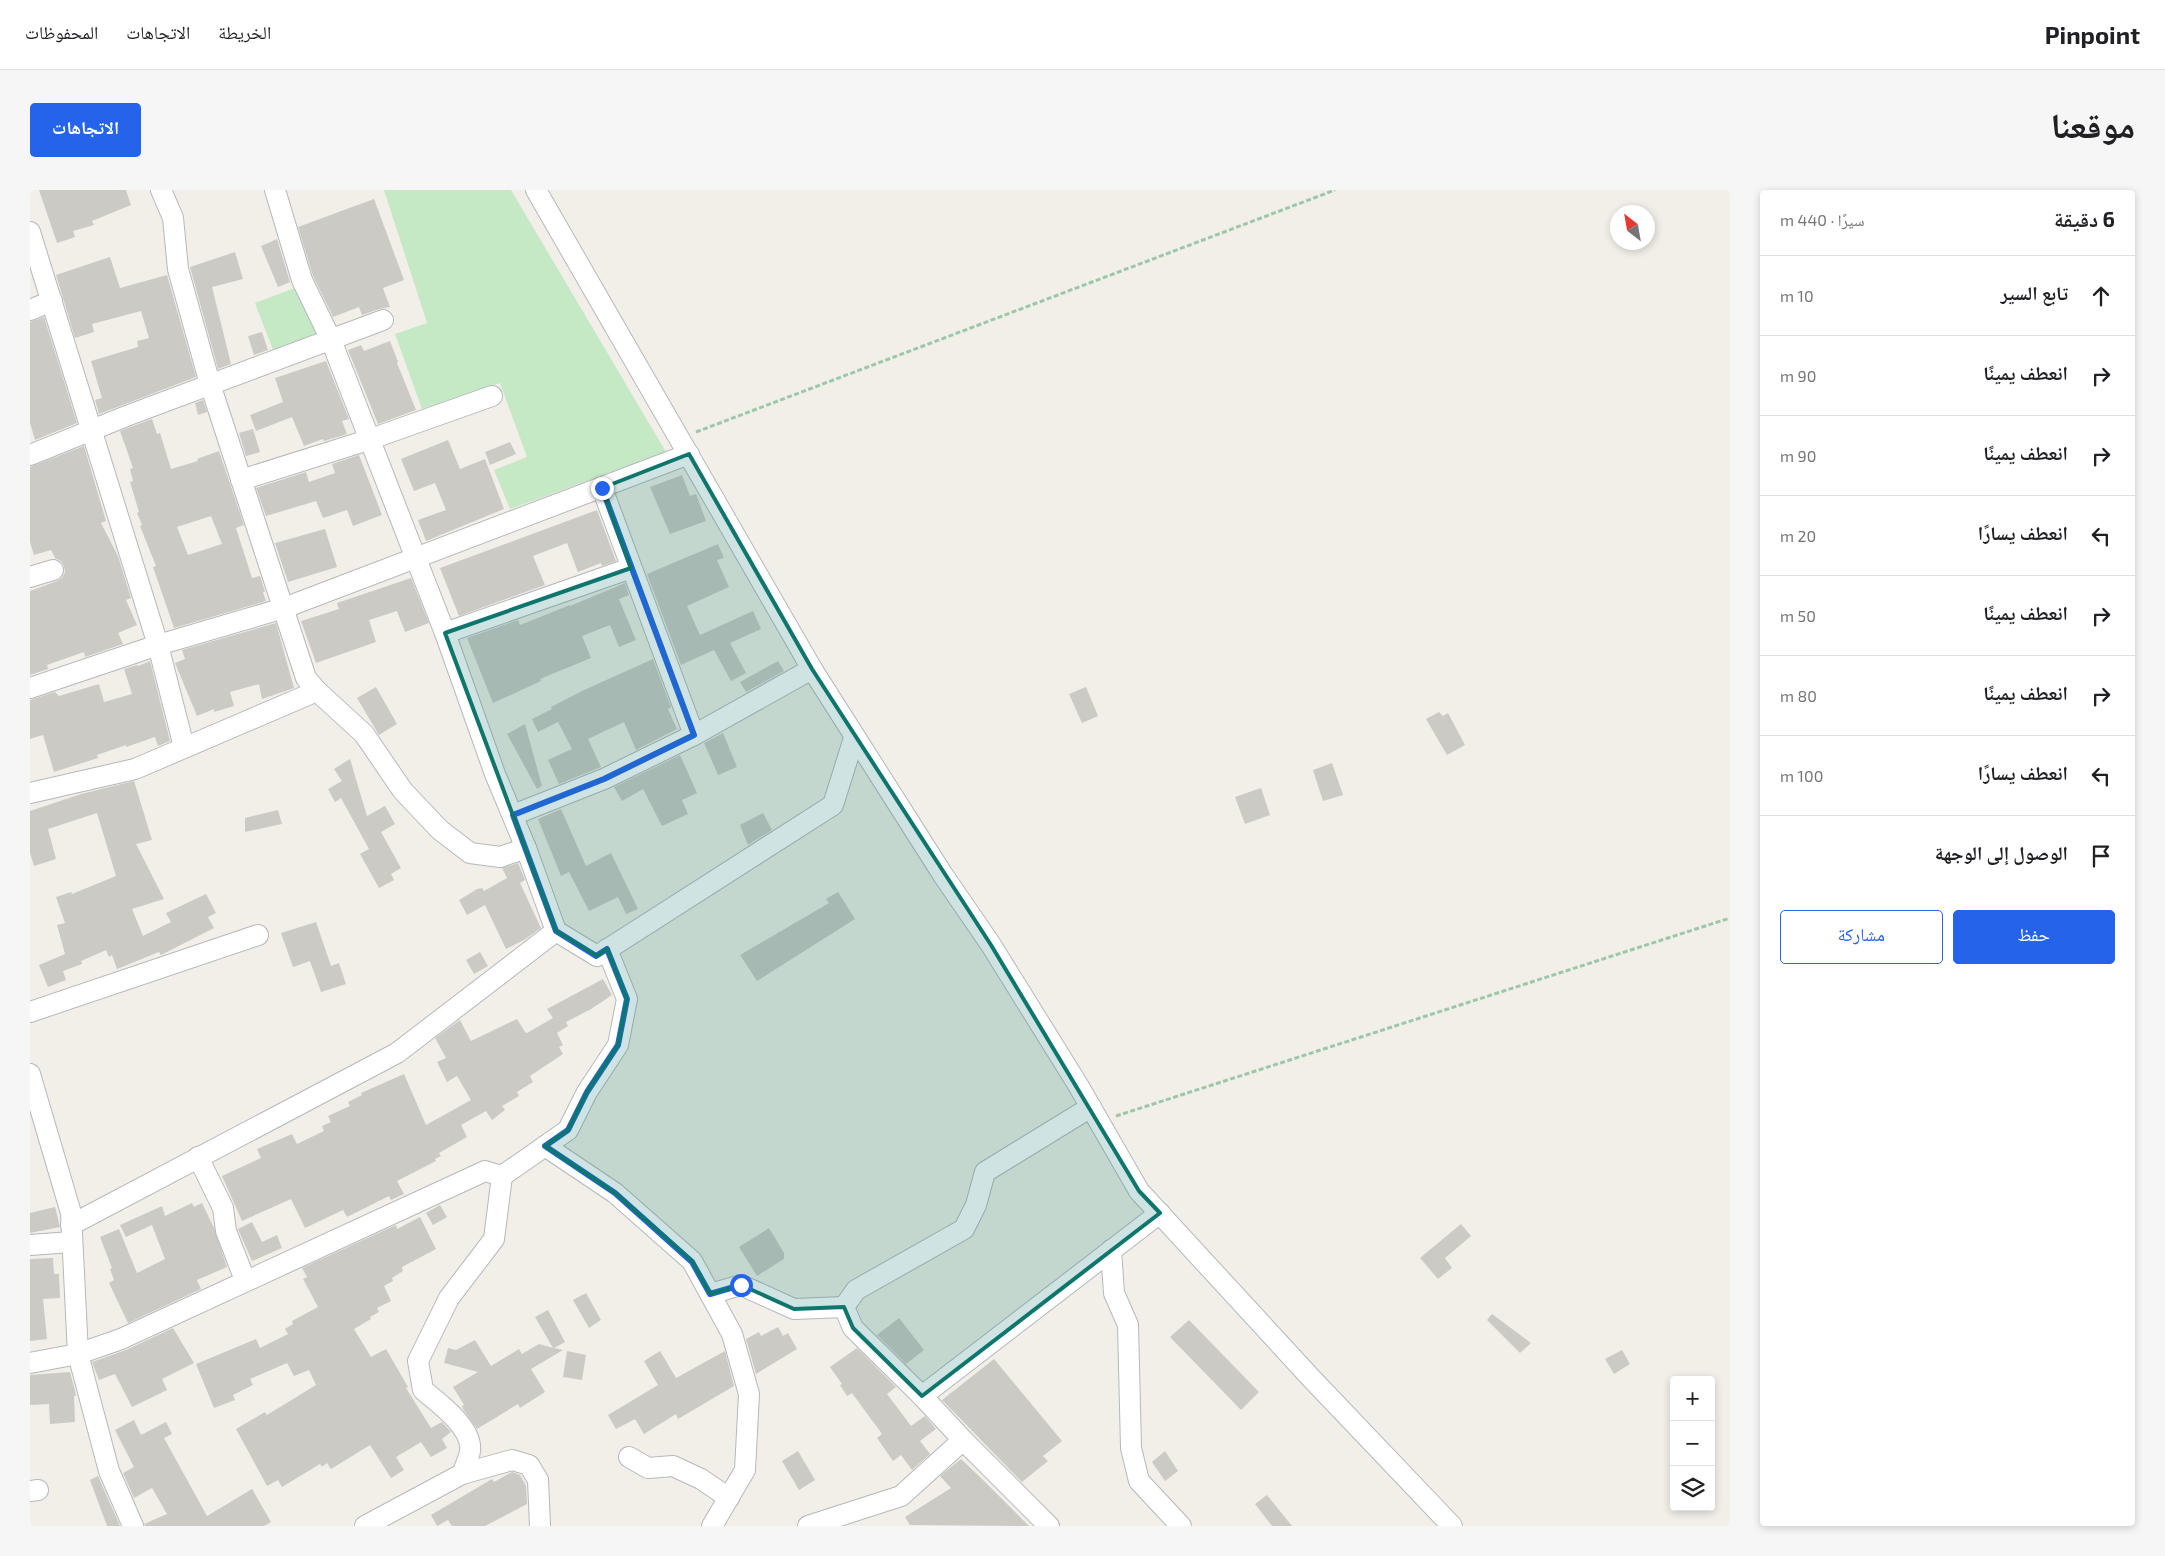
<!DOCTYPE html>
<html lang="ar">
<meta charset="utf-8">
<style>
body{margin:0;font-family:"Exo 2","Noto Naskh Arabic",sans-serif;background:#f6f6f6;color:#202124;direction:rtl}
.controls{position:absolute;right:15px;bottom:15px;display:grid;overflow:hidden;border-radius:5px;box-shadow:0 2px 8px #0003}
.controls button{width:45px;height:45px;display:grid;place-items:center;padding:0;border:0;border-bottom:1px solid #e0e0e0;background:#fff;color:#202124;font:25px sans-serif}
.compass{position:absolute;left:1580px;top:15px;width:45px;height:45px;border-radius:50%;background:#fff;box-shadow:0 2px 8px #0003;rotate:329deg}
.stop{position:absolute;width:15px;height:15px;margin:-11px;border:4px solid #2563eb;border-radius:50%;background:#fff}
.stop.end{background:#2563eb;border-color:#fff;box-shadow:0 1px 5px #0008}
.list{margin:0;padding:0;list-style:none}
h2{display:flex;justify-content:space-between;align-items:center;height:65px;margin:0;padding:0 20px;font-size:21px}
h2 small{font-size:16px;font-weight:400;color:#757577}
.list li{display:grid;grid-template-columns:32px 1fr auto;gap:15px;align-items:center;box-sizing:border-box;height:80px;padding:0 20px;border-top:1px solid #e0e0e0}
.list b{display:block;font-size:19px;white-space:nowrap}
.list em{font-size:16px;font-style:normal;color:#757577}
.actions{display:flex;gap:10px;padding:15px 20px}
.actions a{flex:1;padding:11px 0;border:1px solid #2563eb;border-radius:5px;text-align:center;font-size:18px;color:#2563eb}
.actions .main{background:#2563eb;color:#fff}
.icon{flex:none;width:28px;height:28px;fill:none;stroke:currentColor;stroke-width:2;stroke-linecap:round;stroke-linejoin:round}
.map{position:relative;flex:none;width:1700px;height:1336px;overflow:hidden;direction:ltr;border-radius:5px}
header{display:flex;align-items:center;gap:30px;box-sizing:border-box;height:70px;padding:0 25px;background:#fff;border-bottom:1px solid #e0e0e0}
header strong{font-size:24px}
nav{display:flex;gap:28px;margin-inline-start:auto;font-size:18px}
.intro{display:flex;align-items:center;justify-content:space-between;box-sizing:border-box;height:120px;padding:0 30px}
h1{margin:0;font-size:35px}
.button{padding:12px 22px;border-radius:5px;background:#2563eb;color:#fff;font-size:18px;font-weight:700}
main{display:flex;gap:30px;padding:0 30px}
aside{flex:1;background:#fff;border-radius:5px;box-shadow:0 2px 8px #0003}
.map>svg:first-child{display:block}
</style>
<header>
<strong>Pinpoint</strong>
<nav><a>الخريطة</a><a>الاتجاهات</a><a>المحفوظات</a></nav>
</header>
<div class="intro"><h1>موقعنا</h1><a class="button">الاتجاهات</a></div>
<main>
<aside>
<h2>6 دقيقة<small>سيرًا · 440 m</small></h2>
<ul class="list">
<li><svg class="icon" aria-label="ahead" viewBox="0 0 24 24"><path d="M12 20V5M6 11l6-6 6 6"/></svg><div><b>تابع السير</b></div><em>10 m</em></li>
<li><svg class="icon" aria-label="right" viewBox="0 0 24 24"><path d="M7 20v-9h11M14 6l5 5-5 5"/></svg><div><b>انعطف يمينًا</b></div><em>90 m</em></li>
<li><svg class="icon" aria-label="right" viewBox="0 0 24 24"><path d="M7 20v-9h11M14 6l5 5-5 5"/></svg><div><b>انعطف يمينًا</b></div><em>90 m</em></li>
<li><svg class="icon" aria-label="left" viewBox="0 0 24 24"><path d="M17 20v-9H6M10 6l-5 5 5 5"/></svg><div><b>انعطف يسارًا</b></div><em>20 m</em></li>
<li><svg class="icon" aria-label="right" viewBox="0 0 24 24"><path d="M7 20v-9h11M14 6l5 5-5 5"/></svg><div><b>انعطف يمينًا</b></div><em>50 m</em></li>
<li><svg class="icon" aria-label="right" viewBox="0 0 24 24"><path d="M7 20v-9h11M14 6l5 5-5 5"/></svg><div><b>انعطف يمينًا</b></div><em>80 m</em></li>
<li><svg class="icon" aria-label="left" viewBox="0 0 24 24"><path d="M17 20v-9H6M10 6l-5 5 5 5"/></svg><div><b>انعطف يسارًا</b></div><em>100 m</em></li>
<li><svg class="icon" aria-label="arrive" viewBox="0 0 24 24"><path d="M6 21V4h12l-3 4 3 4H6"/></svg><div><b>الوصول إلى الوجهة</b></div></li>
</ul>
<div class="actions"><a class="main">حفظ</a><a>مشاركة</a></div>
</aside>
<div class="map">
<svg width="1700" height="1336" viewBox="0 0 1700 1336">
<rect width="100%" height="100%" fill="#f1efe8"/>
<g fill="#c5e8c5">
<path d="M 354,0 L 481,0 L 636,262 L 480,319 L 464,280 L 497,267 L 470,193 L 392,219 L 365,144 L 397,133 Z"/>
<path d="M 270,96 L 290,148 L 245,165 L 225,113 Z"/>
</g>
<g fill="#cccac5" fill-rule="evenodd">
<path d="M 9,0 L 96,0 L 101,15 L 62,31 L 64,35 L 43,41 L 45,47 L 27,53 Z"/>
<path d="M 344,9 L 374,90 L 353,98 L 360,117 L 349,119 L 332,125 L 329,117 L 303,127 L 283,86 L 268,37 Z"/>
<path d="M 247,49 L 260,92 L 248,97 L 231,56 Z"/>
<path d="M 205,62 L 213,89 L 182,97 L 201,174 L 188,179 L 160,77 Z"/>
<path d="M 80,67 L 90,98 L 137,85 L 166,187 L 69,224 L 65,210 L 72,208 L 61,171 L 108,157 L 107,151 L 119,148 L 111,121 L 62,134 L 64,142 L 45,148 L 26,85 Z"/>
<path d="M 14,127 L 47,233 L 5,250 L 0,233 L 0,132 Z"/>
<path d="M 232,142 L 238,160 L 224,165 L 218,146 Z"/>
<path d="M 360,151 L 368,172 L 367,173 L 386,220 L 348,234 L 318,160 L 331,155 L 334,161 Z"/>
<path d="M 296,171 L 319,229 L 312,231 L 317,244 L 294,251 L 293,249 L 274,256 L 262,227 L 226,241 L 220,225 L 253,212 L 245,188 Z"/>
<path d="M 173,210 L 177,222 L 168,225 L 165,213 Z"/>
<path d="M 122,229 L 127,244 L 130,243 L 141,279 L 168,271 L 167,269 L 189,261 L 214,335 L 206,338 L 222,388 L 230,386 L 235,402 L 233,402 L 236,411 L 144,438 L 123,377 L 126,376 L 110,336 L 112,335 L 107,323 L 109,322 L 100,292 L 103,291 L 100,279 L 103,278 L 90,241 ZM 181,326 L 192,354 L 158,365 L 147,337 Z"/>
<path d="M 223,239 L 230,262 L 216,266 L 209,243 Z"/>
<path d="M 418,250 L 430,279 L 455,269 L 474,319 L 396,351 L 388,330 L 416,320 L 405,293 L 384,301 L 371,269 Z"/>
<path d="M 480,252 L 486,264 L 460,275 L 455,262 Z"/>
<path d="M 54,256 L 76,331 L 71,333 L 88,366 L 101,408 L 96,410 L 107,435 L 88,443 L 93,454 L 55,467 L 54,462 L 17,475 L 18,479 L 0,485 L 0,401 L 27,391 L 32,388 L 35,382 L 34,376 L 31,371 L 25,368 L 21,360 L 4,365 L 0,352 L 0,277 Z"/>
<path d="M 329,265 L 352,325 L 323,336 L 317,320 L 293,328 L 286,311 L 236,326 L 226,298 L 276,282 L 279,292 L 305,283 L 302,274 Z"/>
<path d="M 652,285 L 660,306 L 666,304 L 676,331 L 640,344 L 620,297 Z"/>
<path d="M 567,320 L 586,371 L 572,376 L 571,373 L 548,382 L 537,353 L 503,366 L 515,395 L 429,426 L 410,378 Z"/>
<path d="M 295,339 L 307,377 L 258,392 L 245,353 Z"/>
<path d="M 688,354 L 694,368 L 687,370 L 699,397 L 657,416 L 670,445 L 723,421 L 731,439 L 700,453 L 716,483 L 701,491 L 684,460 L 651,475 L 617,384 Z"/>
<path d="M 381,388 L 399,433 L 375,442 L 367,421 L 339,430 L 346,452 L 286,473 L 271,431 L 309,419 L 307,413 Z"/>
<path d="M 595,393 L 599,405 L 589,409 L 606,450 L 589,457 L 580,435 L 552,446 L 561,468 L 510,489 L 511,491 L 463,513 L 437,448 L 488,430 L 490,435 L 540,415 L 540,416 Z"/>
<path d="M 246,433 L 264,498 L 232,509 L 229,494 L 200,502 L 204,516 L 184,522 L 184,519 L 167,526 L 145,473 L 155,469 L 152,460 Z"/>
<path d="M 623,469 L 641,517 L 638,519 L 647,539 L 606,560 L 594,532 L 558,549 L 571,577 L 529,594 L 518,570 L 542,559 L 528,532 L 508,542 L 502,529 L 522,519 L 521,517 L 554,500 Z"/>
<path d="M 120,471 L 140,551 L 128,556 L 125,547 L 96,557 L 96,555 L 67,565 L 68,568 L 24,582 L 13,545 L 0,549 L 0,510 L 25,502 L 29,506 L 69,494 L 74,512 L 102,504 L 94,479 L 107,475 L 108,476 Z"/>
<path d="M 748,471 L 754,481 L 716,502 L 710,492 Z"/>
<path d="M 346,497 L 367,534 L 349,545 L 327,508 Z"/>
<path d="M 1056,497 L 1068,526 L 1052,533 L 1039,504 Z"/>
<path d="M 1409,522 L 1413,526 L 1418,523 L 1435,555 L 1417,565 L 1396,529 Z"/>
<path d="M 495,534 L 512,596 L 507,599 L 477,544 Z"/>
<path d="M 693,543 L 707,577 L 688,585 L 674,553 Z"/>
<path d="M 650,565 L 667,603 L 652,610 L 658,624 L 632,636 L 613,599 L 592,611 L 584,597 Z"/>
<path d="M 320,569 L 337,626 L 355,616 L 365,634 L 351,642 L 371,678 L 361,684 L 364,690 L 349,698 L 330,664 L 339,659 L 311,608 L 305,612 L 298,599 L 312,591 L 304,579 Z"/>
<path d="M 1302,573 L 1313,605 L 1293,611 L 1283,580 Z"/>
<path d="M 104,591 L 122,650 L 106,654 L 134,709 L 102,719 L 113,746 L 141,732 L 136,723 L 176,704 L 186,723 L 178,727 L 184,738 L 131,765 L 129,762 L 87,779 L 82,765 L 79,767 L 76,760 L 51,771 L 52,774 L 33,781 L 36,790 L 18,797 L 9,775 L 35,764 L 27,735 L 35,733 L 26,707 L 41,702 L 42,704 L 86,686 L 67,623 L 18,639 L 26,669 L 4,676 L 0,663 L 0,621 L 51,604 Z"/>
<path d="M 1231,598 L 1240,625 L 1215,634 L 1205,607 Z"/>
<path d="M 531,619 L 556,676 L 581,663 L 608,719 L 596,724 L 588,707 L 559,721 L 539,682 L 531,686 L 508,629 Z"/>
<path d="M 248,620 L 252,634 L 215,642 L 215,628 Z"/>
<path d="M 733,623 L 742,640 L 718,655 L 710,635 Z"/>
<path d="M 488,673 L 495,690 L 490,693 L 511,738 L 494,750 L 476,759 L 455,715 L 437,725 L 429,710 L 447,699 L 452,698 L 454,701 L 477,688 L 472,678 Z"/>
<path d="M 808,702 L 825,729 L 727,791 L 710,765 L 799,713 L 796,709 Z"/>
<path d="M 286,732 L 301,776 L 309,773 L 316,794 L 291,802 L 280,771 L 263,777 L 251,743 Z"/>
<path d="M 450,762 L 458,776 L 444,784 L 436,770 Z"/>
<path d="M 573,789 L 582,805 L 561,819 L 536,832 L 538,836 L 527,843 L 533,855 L 529,857 L 533,864 L 500,886 L 503,892 L 487,902 L 489,906 L 472,916 L 475,920 L 462,930 L 456,921 L 431,935 L 437,947 L 409,963 L 411,966 L 405,969 L 406,971 L 367,991 L 374,1004 L 361,1010 L 359,1006 L 317,1027 L 313,1020 L 275,1038 L 261,1009 L 212,1031 L 192,986 L 231,968 L 227,959 L 262,944 L 267,954 L 294,941 L 292,936 L 301,932 L 298,926 L 320,916 L 318,912 L 332,905 L 331,903 L 374,884 L 396,935 L 441,910 L 427,886 L 417,892 L 407,872 L 416,868 L 405,848 L 430,830 L 441,851 L 487,829 L 495,842 L 497,843 L 523,828 L 517,819 Z"/>
<path d="M 162,1013 L 164,1017 L 172,1013 L 184,1038 L 197,1077 L 167,1090 L 171,1099 L 98,1133 L 79,1093 L 84,1090 L 80,1079 L 82,1078 L 70,1047 L 89,1039 L 107,1083 L 135,1069 L 122,1035 L 96,1047 L 90,1035 L 132,1016 L 135,1026 Z"/>
<path d="M 410,1015 L 417,1027 L 403,1035 L 396,1023 Z"/>
<path d="M 25,1017 L 30,1037 L 0,1043 L 0,1023 Z"/>
<path d="M 390,1027 L 406,1059 L 372,1077 L 373,1081 L 362,1088 L 363,1091 L 354,1096 L 361,1111 L 347,1118 L 349,1122 L 340,1127 L 341,1129 L 324,1139 L 341,1167 L 356,1159 L 378,1197 L 376,1198 L 401,1238 L 412,1232 L 421,1242 L 412,1249 L 417,1258 L 401,1267 L 391,1252 L 366,1267 L 374,1280 L 361,1288 L 340,1255 L 301,1279 L 297,1273 L 292,1277 L 290,1274 L 252,1297 L 248,1290 L 237,1296 L 206,1239 L 235,1222 L 237,1225 L 286,1195 L 279,1180 L 264,1186 L 257,1173 L 220,1189 L 223,1195 L 203,1205 L 205,1210 L 184,1218 L 166,1174 L 226,1149 L 230,1158 L 258,1144 L 255,1139 L 263,1134 L 262,1131 L 288,1117 L 273,1089 L 277,1087 L 272,1078 L 366,1035 L 367,1039 Z"/>
<path d="M 222,1032 L 232,1052 L 247,1045 L 252,1058 L 222,1071 L 208,1039 Z"/>
<path d="M 1431,1034 L 1441,1046 L 1415,1068 L 1422,1078 L 1408,1089 L 1390,1068 Z"/>
<path d="M 739,1038 L 754,1063 L 754,1069 L 727,1086 L 709,1057 Z"/>
<path d="M 23,1068 L 24,1084 L 29,1084 L 30,1108 L 13,1109 L 17,1149 L 0,1151 L 0,1069 Z"/>
<path d="M 556,1103 L 571,1130 L 559,1138 L 543,1110 Z"/>
<path d="M 518,1120 L 535,1152 L 524,1158 L 533,1160 L 501,1179 L 515,1202 L 490,1218 L 488,1214 L 447,1239 L 433,1219 L 432,1216 L 434,1215 L 423,1197 L 448,1182 L 414,1173 L 418,1158 L 426,1160 L 445,1150 L 461,1176 L 489,1159 L 492,1164 L 509,1154 L 523,1158 L 505,1127 Z"/>
<path d="M 1462,1124 L 1501,1153 L 1490,1163 L 1457,1130 Z"/>
<path d="M 869,1128 L 894,1160 L 876,1174 L 847,1145 Z"/>
<path d="M 1159,1130 L 1229,1202 L 1211,1220 L 1140,1147 Z"/>
<path d="M 748,1137 L 753,1146 L 758,1143 L 767,1159 L 726,1184 L 716,1149 L 729,1142 L 731,1146 Z"/>
<path d="M 143,1138 L 164,1173 L 132,1189 L 137,1200 L 102,1217 L 85,1184 L 69,1190 L 62,1172 L 96,1160 Z"/>
<path d="M 827,1158 L 866,1197 L 857,1204 L 881,1236 L 895,1226 L 906,1239 L 890,1251 L 900,1264 L 882,1280 L 871,1265 L 863,1271 L 847,1248 L 852,1244 L 822,1203 L 817,1206 L 810,1195 L 812,1194 L 800,1177 Z"/>
<path d="M 1592,1160 L 1600,1174 L 1584,1184 L 1575,1169 Z"/>
<path d="M 537,1161 L 556,1165 L 552,1190 L 533,1187 Z"/>
<path d="M 630,1161 L 646,1188 L 695,1161 L 704,1196 L 648,1229 L 646,1224 L 614,1244 L 605,1229 L 586,1239 L 578,1225 L 628,1195 L 614,1171 Z"/>
<path d="M 964,1169 L 1032,1251 L 1013,1266 L 1018,1271 L 992,1292 L 912,1210 Z"/>
<path d="M 40,1182 L 45,1201 L 46,1206 L 44,1206 L 45,1232 L 20,1234 L 19,1214 L 0,1215 L 0,1185 Z"/>
<path d="M 104,1230 L 111,1245 L 136,1232 L 142,1244 L 134,1248 L 177,1326 L 222,1299 L 241,1332 L 234,1336 L 115,1336 L 114,1334 L 137,1324 L 122,1298 L 104,1308 L 93,1283 L 104,1277 L 85,1240 Z"/>
<path d="M 768,1261 L 785,1290 L 769,1300 L 752,1271 Z"/>
<path d="M 1135,1261 L 1148,1281 L 1135,1291 L 1122,1272 Z"/>
<path d="M 931,1269 L 950,1287 L 999,1336 L 880,1335 L 875,1327 L 921,1298 L 910,1286 Z"/>
<path d="M 482,1282 L 490,1285 L 496,1296 L 497,1314 L 455,1336 L 422,1336 L 418,1330 L 407,1336 L 401,1325 L 462,1289 L 464,1292 Z"/>
<path d="M 68,1286 L 90,1336 L 77,1336 L 60,1290 Z"/>
<path d="M 1237,1305 L 1262,1336 L 1242,1336 L 1225,1314 Z"/>
</g>
<g fill="none" stroke-linecap="round" stroke-linejoin="round">
<g stroke="#b5b8bc" stroke-width="22">
<g id="minor">
<path d="M 131,0 L 143,28 L 148,79 L 180,194 L 276,488 L 287,501 L 334,544 L 373,601 L 410,640 L 440,663 L 470,667 L 496,658"/>
<path d="M 245,0 L 272,90 L 301,150 L 415,443 L 465,584 L 496,658 L 526,741 L 567,766 L 803,615 L 824,548"/>
<path d="M 506,0 L 782,479 L 913,685 L 961,755 L 1048,895 L 1109,1001 L 1281,1188 L 1422,1336"/>
<path d="M 0,42 L 128,455 L 154,557"/>
<path d="M 0,120 L 22,111"/>
<path d="M 0,265 L 99,225 L 353,130"/>
<path d="M 211,290 L 338,250 L 462,206"/>
<path d="M 572,298 L 664,545"/>
<path d="M 0,387 L 23,380"/>
<path d="M 415,443 L 601,378"/>
<path d="M 0,498 L 128,455 L 254,418 L 659,264"/>
<path d="M 0,603 L 105,579 L 287,501"/>
<path d="M 483,625 L 574,589 L 664,545 L 782,479"/>
<path d="M 0,822 L 228,745"/>
<path d="M 0,884 L 41,1023 L 48,1164 L 79,1281 L 103,1336"/>
<path d="M 515,956 L 585,1003 L 662,1071 L 702,1144 L 719,1204 L 715,1280 L 682,1336"/>
<path d="M 168,967 L 193,1018 L 196,1041 L 215,1090"/>
<path d="M 41,1035 L 367,863 L 526,741"/>
<path d="M 0,1055 L 41,1052"/>
<path d="M 1081,1060 L 1084,1103 L 1098,1135 L 1101,1258 L 1109,1291 L 1151,1336"/>
<path d="M 680,1104 L 711,1095 L 764,1119 L 814,1117"/>
<path d="M 0,1173 L 48,1164 L 91,1149 L 455,981 L 472,986 L 538,940 L 557,902 L 588,855 L 597,809 L 577,759"/>
<path d="M 892,1206 L 823,1138 L 814,1117 L 826,1100 L 934,1039 L 946,1015 L 955,982 L 1061,917"/>
<path d="M 933,1250 L 1019,1336"/>
<path d="M 599,1267 L 618,1278 L 643,1276 L 671,1289 L 699,1308"/>
<path d="M 432,1284 L 482,1270 L 499,1275 L 508,1290 L 510,1336"/>
<path d="M 0,1301 L 8,1300"/>
<path d="M 335,1336 L 432,1284 C 435,1277 439,1268 440,1261 C 443,1238 409,1213 393,1200 L 388,1171 L 419,1108 L 464,1049 L 472,986"/>
<path d="M 778,1336 L 871,1306 L 933,1250 L 892,1206 L 1130,1023"/>
</g>
</g>
<g stroke="#9cc7a9" stroke-width="3" stroke-dasharray="5 2.5" stroke-linecap="butt">
<path d="M 666,242 L 1305,0"/>
<path d="M 1086,926 L 1700,728"/>
</g>
<use href="#minor" stroke="#fff" stroke-width="20"/>
</g>
<g fill="none" stroke-linecap="round" stroke-linejoin="round">
<path stroke="#2563eb" stroke-width="6" d="M 572,298 L 664,545 L 574,589 L 483,625 L 526,741 L 566,766 L 577,759 L 597,809 L 588,855 L 557,902 L 538,940 L 515,956 L 585,1003 L 662,1072 L 680,1104 L 711,1095"/>
</g>
<path fill="#0f766e" fill-opacity="0.2" stroke="#0f766e" stroke-width="4" stroke-linejoin="round" d="M 659,264 L 782,479 L 961,755 L 1109,1001 L 1130,1023 L 892,1206 L 823,1138 L 814,1117 L 764,1119 L 711,1095 L 680,1104 L 662,1071 L 585,1003 L 515,956 L 538,940 L 557,902 L 588,855 L 597,809 L 577,759 L 567,766 L 526,741 L 415,443 L 601,378 L 572,298 Z"/>
</svg>
<div class="controls">
<button>+</button>
<button>−</button>
<button><svg class="icon" aria-label="layers" viewBox="0 0 24 24"><path d="M12 4l9 5-9 5-9-5zM3 14l9 5 9-5"/></svg></button>
</div>
<svg class="compass" viewBox="-18 -18 36 36"><path d="M0-13l5 13h-10z" fill="#e53935"/><path d="M0 13l5-13h-10z" fill="#757577"/></svg>
<div class="stop" style="left:711px;top:1095px"></div>
<div class="stop end" style="left:572px;top:298px"></div>
</div>
</main>
